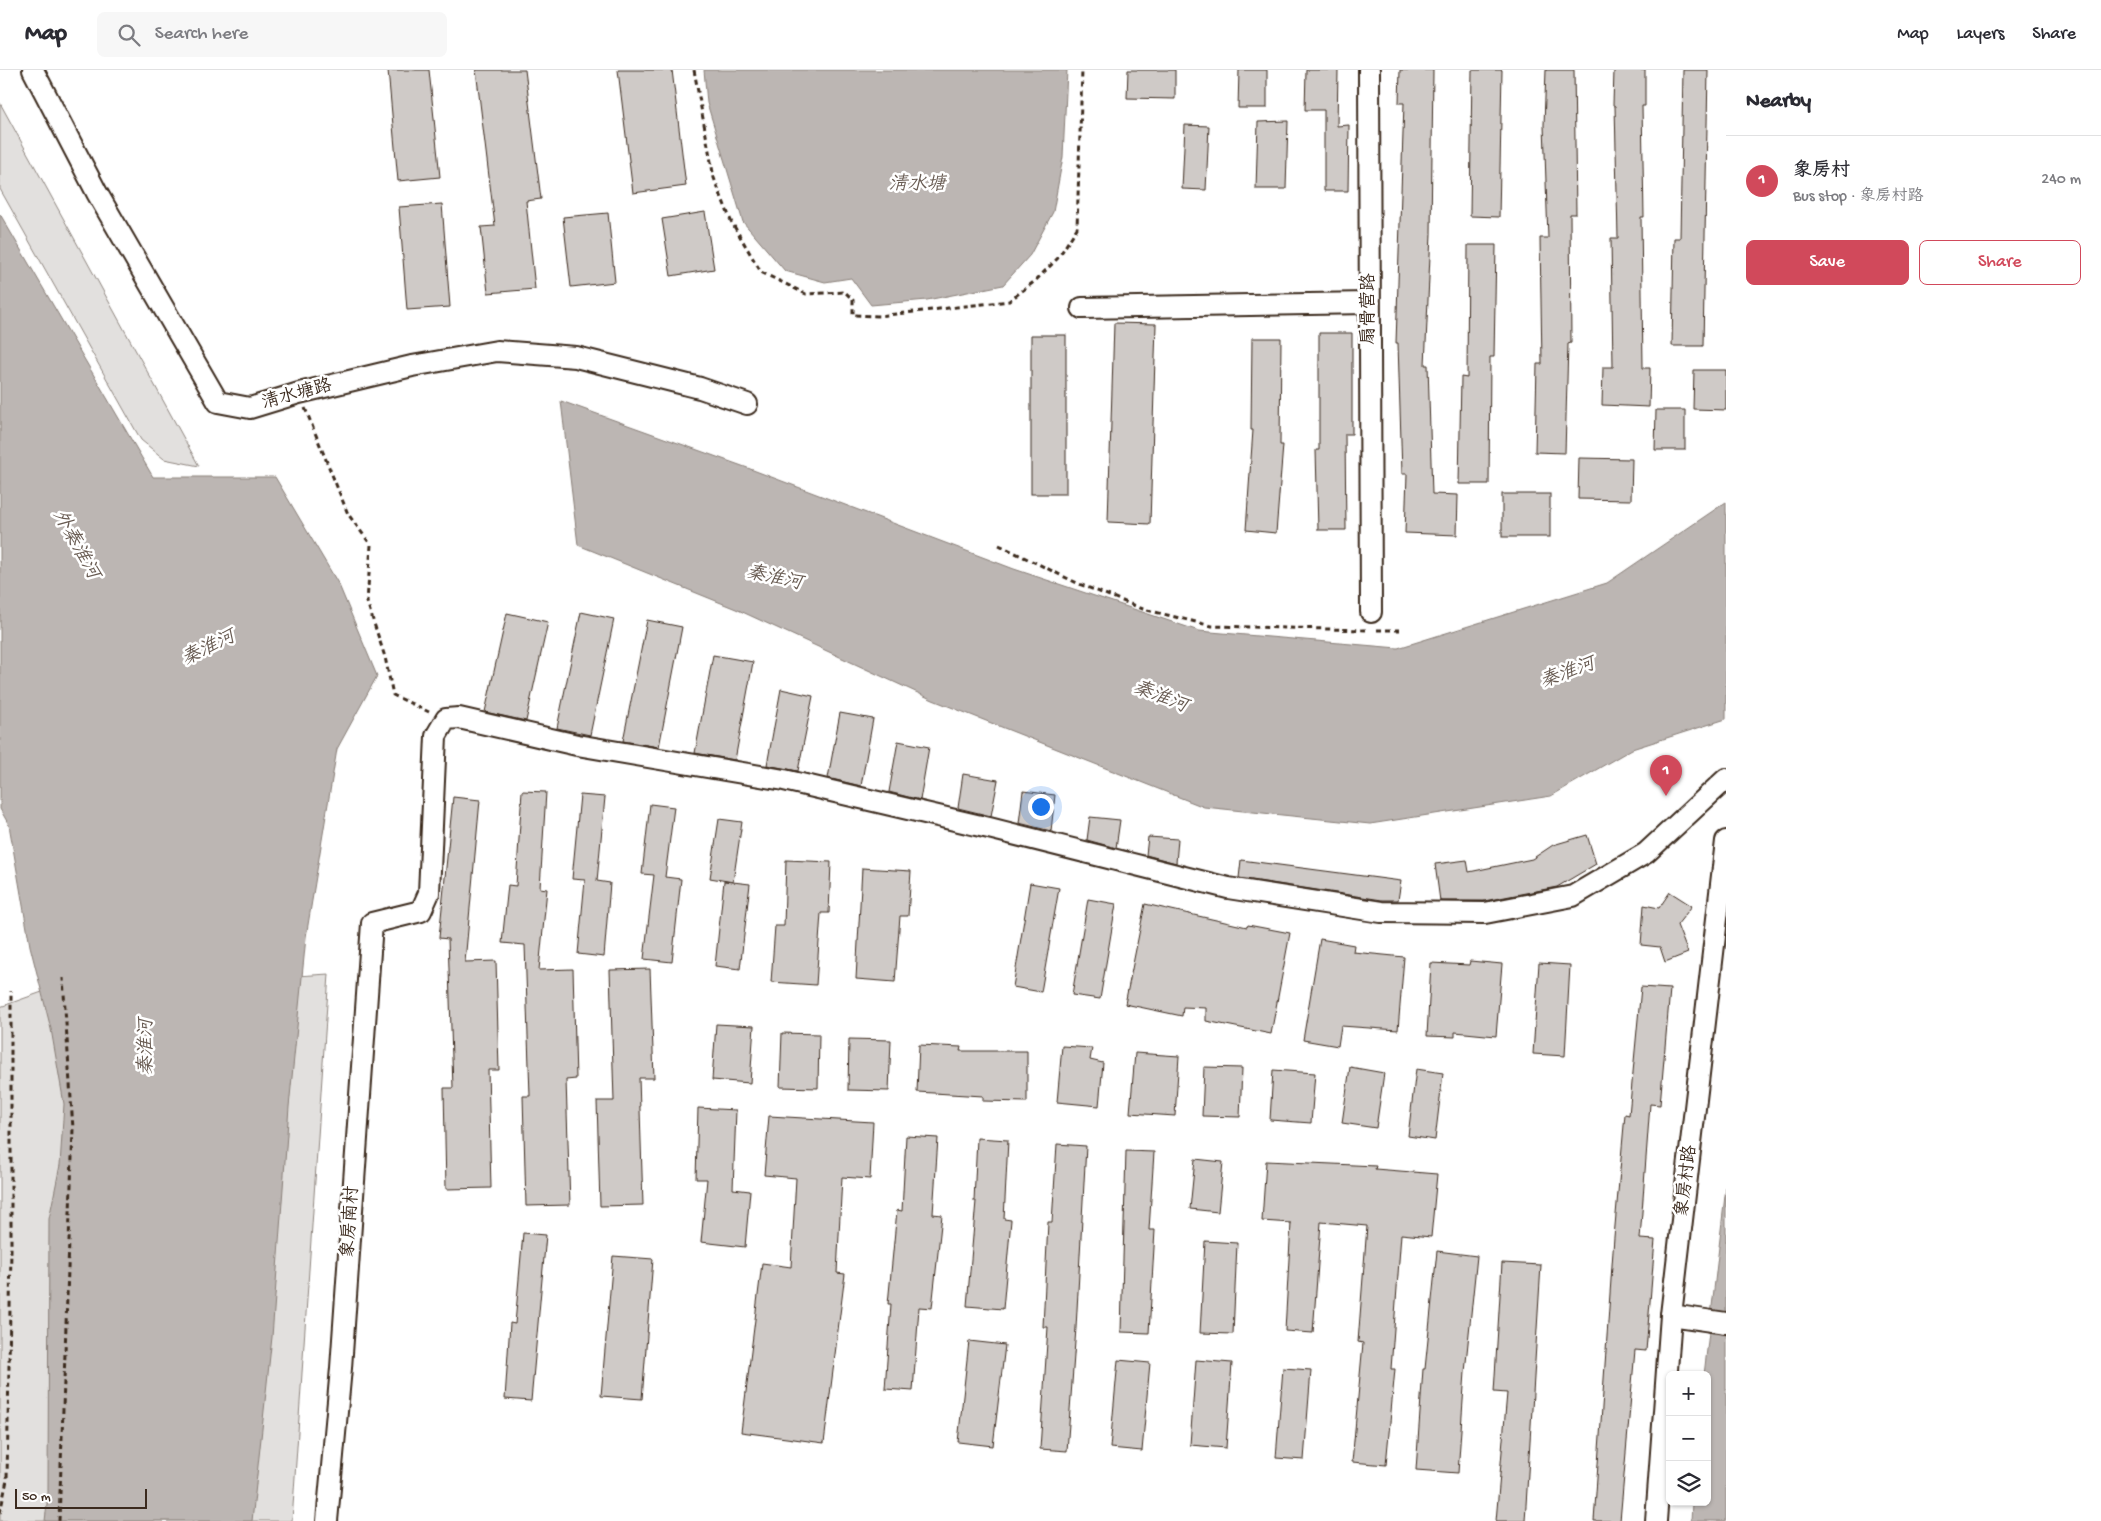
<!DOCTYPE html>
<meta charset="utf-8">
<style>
body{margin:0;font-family:"Gochi Hand","LXGW WenKai TC",sans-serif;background:#f7f7f7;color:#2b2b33}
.controls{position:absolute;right:15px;bottom:15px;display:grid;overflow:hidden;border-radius:8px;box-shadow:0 1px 4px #0004}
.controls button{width:45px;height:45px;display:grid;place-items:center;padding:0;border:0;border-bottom:1px solid #e1e1e2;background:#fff;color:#2b2b33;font:25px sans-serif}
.scale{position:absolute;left:15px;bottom:12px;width:132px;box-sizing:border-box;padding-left:5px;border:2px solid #3b2a1e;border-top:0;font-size:14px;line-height:18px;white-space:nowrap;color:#3b2a1e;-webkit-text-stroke:4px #fff;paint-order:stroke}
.you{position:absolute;left:1040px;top:736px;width:18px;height:18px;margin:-12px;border:4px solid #fff;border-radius:50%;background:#1a73e8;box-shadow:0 0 0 8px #1a73e833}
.badge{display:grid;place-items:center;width:32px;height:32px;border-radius:50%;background:#d1495b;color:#fff;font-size:16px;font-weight:700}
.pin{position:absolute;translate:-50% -41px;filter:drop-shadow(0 1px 2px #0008)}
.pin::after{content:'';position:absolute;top:26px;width:18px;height:15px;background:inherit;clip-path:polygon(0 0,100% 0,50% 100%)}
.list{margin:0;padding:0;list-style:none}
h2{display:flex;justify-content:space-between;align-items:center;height:65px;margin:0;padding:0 20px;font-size:21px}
h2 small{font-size:16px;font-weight:400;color:#7c7c81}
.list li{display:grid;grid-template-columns:32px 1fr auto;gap:15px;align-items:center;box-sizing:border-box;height:90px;padding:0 20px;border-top:1px solid #e1e1e2}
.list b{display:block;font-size:19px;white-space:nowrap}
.list p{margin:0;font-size:16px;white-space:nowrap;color:#7c7c81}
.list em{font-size:16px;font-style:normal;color:#7c7c81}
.actions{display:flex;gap:10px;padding:15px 20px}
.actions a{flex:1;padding:11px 0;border:1px solid #d1495b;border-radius:8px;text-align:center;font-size:18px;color:#d1495b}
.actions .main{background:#d1495b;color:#fff}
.icon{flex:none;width:28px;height:28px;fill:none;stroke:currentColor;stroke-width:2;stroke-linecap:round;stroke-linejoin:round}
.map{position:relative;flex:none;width:1726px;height:1451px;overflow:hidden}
header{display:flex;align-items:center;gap:30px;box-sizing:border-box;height:70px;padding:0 25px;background:#fff;border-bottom:1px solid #e1e1e2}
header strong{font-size:24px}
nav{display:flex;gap:28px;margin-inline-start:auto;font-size:18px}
.search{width:350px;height:45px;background:#f7f7f7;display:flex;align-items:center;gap:12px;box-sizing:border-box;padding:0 18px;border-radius:8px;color:#7c7c81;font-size:19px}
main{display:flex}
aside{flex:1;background:#fff}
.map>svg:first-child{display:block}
</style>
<header>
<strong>Map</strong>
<div class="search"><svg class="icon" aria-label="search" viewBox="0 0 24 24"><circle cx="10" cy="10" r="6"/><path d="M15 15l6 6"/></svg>Search here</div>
<nav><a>Map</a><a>Layers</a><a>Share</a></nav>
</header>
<main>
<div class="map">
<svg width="1726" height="1451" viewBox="0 0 1726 1451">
<rect width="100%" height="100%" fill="#fff"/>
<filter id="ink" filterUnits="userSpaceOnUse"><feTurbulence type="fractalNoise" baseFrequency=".02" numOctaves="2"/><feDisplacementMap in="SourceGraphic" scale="10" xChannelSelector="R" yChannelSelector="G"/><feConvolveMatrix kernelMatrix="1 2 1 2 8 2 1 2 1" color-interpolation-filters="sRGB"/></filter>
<g filter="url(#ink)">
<g fill="#e2e0de" stroke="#8e857e">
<path d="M 0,33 L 199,396 L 164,389 L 141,370 L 0,119 Z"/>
<path d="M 329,904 L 292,1451 L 0,1451 L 0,937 L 42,922 Z"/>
</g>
<g fill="#bcb6b3" stroke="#887e77">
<path d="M 704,0 L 1067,0 L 1063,87 L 1053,142 L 1030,185 L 1003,215 L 927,230 L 871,235 L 851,208 L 825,212 L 785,201 L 743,152 L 707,33 Z"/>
<path d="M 0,144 L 153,407 L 275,407 L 339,515 L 377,606 L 337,679 L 306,867 L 289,1037 L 272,1267 L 252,1451 L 45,1451 L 48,1425 L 49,1149 L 60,1095 L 64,1034 L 51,959 L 30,876 L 9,755 L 0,739 Z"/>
<path d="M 561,331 L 745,397 L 1014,499 L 1199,561 L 1398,578 L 1607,513 L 1726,432 L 1726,649 L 1632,679 L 1551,726 L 1370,754 L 1204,737 L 933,630 L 736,539 L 578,475 Z"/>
<path d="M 1726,1117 L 1726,1451 L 1691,1451 L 1692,1432 L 1707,1432 L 1707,1305 L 1704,1305 Z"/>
</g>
<g fill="#cfcac7" stroke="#3b2a1e">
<path d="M 388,0 L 429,0 L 440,107 L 398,111 Z"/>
<path d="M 476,0 L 525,0 L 541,129 L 526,131 L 535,219 L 488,223 L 481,157 L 495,156 Z"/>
<path d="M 618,0 L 672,0 L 686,116 L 633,123 Z"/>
<path d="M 1128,0 L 1175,0 L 1175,29 L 1127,28 Z"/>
<path d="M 1239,0 L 1267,0 L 1267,38 L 1238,38 Z"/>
<path d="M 1306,0 L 1338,0 L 1337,56 L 1349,55 L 1348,121 L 1324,121 L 1324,40 L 1305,40 Z"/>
<path d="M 1400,0 L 1433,0 L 1431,164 L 1425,295 L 1428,295 L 1432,424 L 1458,425 L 1457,465 L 1405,463 L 1407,404 L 1402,404 L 1398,273 L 1396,273 L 1404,33 L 1399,33 Z"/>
<path d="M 1472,0 L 1502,0 L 1499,147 L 1470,146 Z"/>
<path d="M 1546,0 L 1574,0 L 1576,144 L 1570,144 L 1571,273 L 1568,274 L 1565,383 L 1535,382 L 1537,294 L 1542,294 L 1540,168 L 1548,168 L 1544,55 Z"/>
<path d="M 1614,0 L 1645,0 L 1645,36 L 1642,36 L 1644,147 L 1641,147 L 1643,298 L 1650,298 L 1649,337 L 1602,335 L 1603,297 L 1613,297 L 1611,168 L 1618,168 L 1615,36 L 1613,35 Z"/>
<path d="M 1683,0 L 1708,0 L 1703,276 L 1672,276 L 1674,168 L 1680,168 Z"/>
<path d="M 1288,51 L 1286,119 L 1256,119 L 1258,52 Z"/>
<path d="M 1185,55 L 1209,56 L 1206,120 L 1182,119 Z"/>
<path d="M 442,134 L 450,237 L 407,240 L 399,137 Z"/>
<path d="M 705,142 L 714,199 L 671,206 L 662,149 Z"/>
<path d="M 608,143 L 615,212 L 571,217 L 563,147 Z"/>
<path d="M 1468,175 L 1496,175 L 1494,287 L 1490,287 L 1489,414 L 1459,414 L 1461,307 L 1467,308 Z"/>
<path d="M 1114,253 L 1156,254 L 1150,454 L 1108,452 Z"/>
<path d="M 1319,263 L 1352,263 L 1352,364 L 1345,364 L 1346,460 L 1318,460 L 1316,380 L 1319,380 Z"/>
<rect x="1031" y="265" width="35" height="159"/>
<path d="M 1252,268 L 1281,268 L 1280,375 L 1283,375 L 1276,463 L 1246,460 L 1253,360 L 1251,360 Z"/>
<path d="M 1694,300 L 1726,300 L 1726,340 L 1693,339 Z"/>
<path d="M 1656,340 L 1685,340 L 1685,380 L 1655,380 Z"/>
<path d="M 1579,388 L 1632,389 L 1631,430 L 1578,429 Z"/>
<rect x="1502" y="424" width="48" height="43"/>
<path d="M 581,542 L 614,549 L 590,665 L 557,658 Z"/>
<path d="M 507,543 L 548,552 L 526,651 L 485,642 Z"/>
<path d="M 647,550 L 682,557 L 659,677 L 623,671 Z"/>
<path d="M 713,585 L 753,592 L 735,690 L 695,683 Z"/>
<path d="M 781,619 L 813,626 L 798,701 L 767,695 Z"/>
<path d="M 840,643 L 873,649 L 861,716 L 828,708 Z"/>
<path d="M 898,671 L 929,677 L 920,730 L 889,722 Z"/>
<path d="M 963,704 L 998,710 L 991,746 L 958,738 Z"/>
<path d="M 522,721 L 546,722 L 540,818 L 547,819 L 539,900 L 573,899 L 576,1009 L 566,1010 L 570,1135 L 526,1136 L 523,1026 L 530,1026 L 525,875 L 502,873 L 508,815 L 516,816 Z"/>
<path d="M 1023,721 L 1055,725 L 1051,761 L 1019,753 Z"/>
<path d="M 580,725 L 605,727 L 597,811 L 610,813 L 604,887 L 578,884 L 585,810 L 572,809 Z"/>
<path d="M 453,727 L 480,730 L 465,892 L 496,891 L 499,1000 L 488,1000 L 491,1118 L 446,1119 L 444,1018 L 453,1018 L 448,869 L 439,868 Z"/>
<path d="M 650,734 L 674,737 L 665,807 L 681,809 L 672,892 L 644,889 L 654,805 L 642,804 Z"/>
<path d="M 1090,747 L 1120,750 L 1116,778 L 1087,770 Z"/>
<path d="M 719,749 L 742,752 L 733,812 L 710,808 Z"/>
<path d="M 1587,765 L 1596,794 L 1557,817 L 1484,831 L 1440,831 L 1435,794 L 1467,790 L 1469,802 L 1532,789 L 1553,775 Z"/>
<path d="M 1148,767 L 1178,769 L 1176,793 L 1146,785 Z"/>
<path d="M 786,790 L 831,792 L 829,843 L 821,843 L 816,915 L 771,912 L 775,856 L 784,856 Z"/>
<path d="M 1241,790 L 1401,811 L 1398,830 L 1382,830 L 1239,808 Z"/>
<path d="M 862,798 L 911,801 L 908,846 L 900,846 L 895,912 L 856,909 Z"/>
<path d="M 724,811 L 750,814 L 740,899 L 715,896 Z"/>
<path d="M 1030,813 L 1059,818 L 1041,922 L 1013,917 Z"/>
<path d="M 1670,822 L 1692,836 L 1677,855 L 1688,883 L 1665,892 L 1660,877 L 1641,875 L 1644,835 L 1659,838 Z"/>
<path d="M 1088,829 L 1116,834 L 1100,929 L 1072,925 Z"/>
<path d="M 1145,834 L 1247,857 L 1248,855 L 1290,863 L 1271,964 L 1206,951 L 1206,938 L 1183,937 L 1182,946 L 1125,934 Z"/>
<path d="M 1320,869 L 1354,875 L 1353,882 L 1404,887 L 1398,960 L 1341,956 L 1338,976 L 1303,970 Z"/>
<path d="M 1470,891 L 1502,894 L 1496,966 L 1455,962 L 1455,967 L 1427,966 L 1431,893 L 1469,895 Z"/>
<path d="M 1539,893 L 1570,895 L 1565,986 L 1533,984 Z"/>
<path d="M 650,899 L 654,1008 L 639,1008 L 643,1135 L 600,1136 L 597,1031 L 614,1031 L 610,900 Z"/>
<path d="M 1641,917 L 1670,919 L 1660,1035 L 1650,1034 L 1640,1169 L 1655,1170 L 1646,1281 L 1635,1280 L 1620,1451 L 1594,1451 L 1614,1167 L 1625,1044 L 1629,1045 Z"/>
<path d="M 716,954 L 754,956 L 750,1013 L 712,1010 Z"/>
<path d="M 782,963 L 819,964 L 818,1018 L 780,1017 Z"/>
<path d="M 849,969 L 891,970 L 889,1021 L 848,1020 Z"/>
<path d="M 919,975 L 961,977 L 960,981 L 1027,981 L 1027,1032 L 983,1031 L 983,1026 L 917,1022 Z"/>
<path d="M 1062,976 L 1092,978 L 1090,990 L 1103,993 L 1099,1036 L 1057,1032 Z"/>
<path d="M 1135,983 L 1179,986 L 1175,1046 L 1130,1043 Z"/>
<path d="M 1204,997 L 1242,998 L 1240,1047 L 1202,1046 Z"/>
<path d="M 1350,997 L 1384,1003 L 1376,1058 L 1342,1053 Z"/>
<path d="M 1416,999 L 1443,1003 L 1435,1070 L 1408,1066 Z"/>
<path d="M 1273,1000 L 1315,1003 L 1311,1053 L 1270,1050 Z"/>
<path d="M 698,1038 L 736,1040 L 733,1119 L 750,1121 L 745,1177 L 701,1172 L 707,1109 L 696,1109 Z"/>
<path d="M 769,1046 L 873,1052 L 870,1109 L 842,1107 L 837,1203 L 845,1204 L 824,1373 L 741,1362 L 762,1193 L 791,1197 L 796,1108 L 764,1105 Z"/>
<path d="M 906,1066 L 938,1068 L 933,1144 L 942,1145 L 932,1238 L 919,1237 L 913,1321 L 885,1319 L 891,1234 L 888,1234 L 897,1140 L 902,1141 Z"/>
<path d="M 977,1068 L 1008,1070 L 1004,1149 L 1011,1150 L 1003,1239 L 967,1236 L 976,1131 L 974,1131 Z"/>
<path d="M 1057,1074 L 1086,1076 L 1076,1258 L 1067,1381 L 1040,1379 L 1048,1257 L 1043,1257 L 1048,1152 L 1052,1152 Z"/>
<path d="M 1126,1081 L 1154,1082 L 1149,1160 L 1155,1160 L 1149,1263 L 1121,1262 Z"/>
<path d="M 1195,1089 L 1223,1092 L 1218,1142 L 1190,1139 Z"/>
<path d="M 1266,1091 L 1376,1096 L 1375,1099 L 1437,1104 L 1431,1167 L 1401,1164 L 1391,1299 L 1395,1299 L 1386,1395 L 1352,1392 L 1363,1273 L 1358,1272 L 1367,1156 L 1321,1152 L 1313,1263 L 1285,1261 L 1291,1153 L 1262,1151 Z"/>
<path d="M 523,1163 L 546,1165 L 531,1331 L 505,1329 L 510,1253 L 515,1254 Z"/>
<path d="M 1205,1171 L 1237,1173 L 1233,1264 L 1200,1263 Z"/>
<path d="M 1437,1181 L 1477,1186 L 1465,1302 L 1458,1403 L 1416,1400 L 1423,1299 L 1425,1299 Z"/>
<path d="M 613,1186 L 653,1189 L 642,1329 L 601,1326 Z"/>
<path d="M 1502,1193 L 1541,1195 L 1525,1451 L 1496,1451 L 1507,1323 L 1494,1322 Z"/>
<path d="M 969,1271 L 1005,1275 L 993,1376 L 958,1372 Z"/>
<path d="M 1118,1290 L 1150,1293 L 1142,1381 L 1110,1378 Z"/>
<path d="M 1196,1290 L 1232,1293 L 1226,1378 L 1190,1375 Z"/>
<path d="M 1283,1298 L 1311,1300 L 1304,1390 L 1276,1388 Z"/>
</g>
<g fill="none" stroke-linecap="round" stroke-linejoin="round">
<g stroke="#3b2a1e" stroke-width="24">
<g id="minor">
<path d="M 33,0 L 97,123 L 218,332 L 250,338 L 299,323 L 412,296 L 497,281 L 576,287 L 700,318 L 747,334"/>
<path d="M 1369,0 L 1371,542"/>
<path d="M 1082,238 L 1369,233"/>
<path d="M 1671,1245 L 1726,1253"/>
<path d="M 327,1451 L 341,1298 L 372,853 L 421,841 L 429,823 L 436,666 L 446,649 L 459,648 L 577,675 L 784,710 L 989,758 L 1228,818 L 1381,842 L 1485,843 L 1573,826 L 1646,783 L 1726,709"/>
<path d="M 1656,1451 L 1671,1245 L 1726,771"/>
</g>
</g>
<g stroke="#3b2a1e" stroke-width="3" stroke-dasharray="5 4" stroke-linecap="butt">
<path d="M 694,0 L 714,108 L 731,151 L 761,202 L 806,224 L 845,222 L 853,230 L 853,245 L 879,246 L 1009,231 L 1035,211 L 1058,188 L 1077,158 L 1082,0"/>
<path d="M 305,338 L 348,444 L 371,475 L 367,532 L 385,587 L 393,625 L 429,642"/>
<path d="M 999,475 L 1079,514 L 1143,539 L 1212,556 L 1366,560"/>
<path d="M 1377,560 L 1404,560"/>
<path d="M 0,1443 L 7,1410 L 11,1180 L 11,921"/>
<path d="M 59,1451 L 73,1059 L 63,908"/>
</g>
<use href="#minor" stroke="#fff" stroke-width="20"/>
</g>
</g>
<g text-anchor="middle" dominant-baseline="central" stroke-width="5" stroke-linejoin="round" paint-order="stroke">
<g font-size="18" fill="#3b2a1e" stroke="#fff">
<text transform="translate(1369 239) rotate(-90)">扇骨营路</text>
<text transform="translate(297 325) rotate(-15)">清水塘路</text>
<text transform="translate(1687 1111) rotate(-83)">象房村路</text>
<text transform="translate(351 1152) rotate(-86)">象房南村</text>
</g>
<g font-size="19" font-style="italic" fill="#685b52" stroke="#fff">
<text x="917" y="115">清水塘</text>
<text transform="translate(75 475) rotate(61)">外秦淮河</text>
<text transform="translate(774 509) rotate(12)">秦淮河</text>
<text transform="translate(209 579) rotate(-26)">秦淮河</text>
<text transform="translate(1568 604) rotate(-20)">秦淮河</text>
<text transform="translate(1160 628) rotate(21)">秦淮河</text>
<text transform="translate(147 977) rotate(-90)">秦淮河</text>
</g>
</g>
</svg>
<div class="controls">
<button>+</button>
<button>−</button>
<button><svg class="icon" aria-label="layers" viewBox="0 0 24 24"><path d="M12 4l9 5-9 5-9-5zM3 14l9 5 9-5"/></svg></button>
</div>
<div class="scale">50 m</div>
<div class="you"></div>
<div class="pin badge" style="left:1666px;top:726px">1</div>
</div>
<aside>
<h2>Nearby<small></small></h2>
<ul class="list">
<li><span class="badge">1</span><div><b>象房村</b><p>Bus stop · 象房村路</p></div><em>240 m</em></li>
</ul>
<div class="actions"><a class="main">Save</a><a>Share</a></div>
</aside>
</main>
